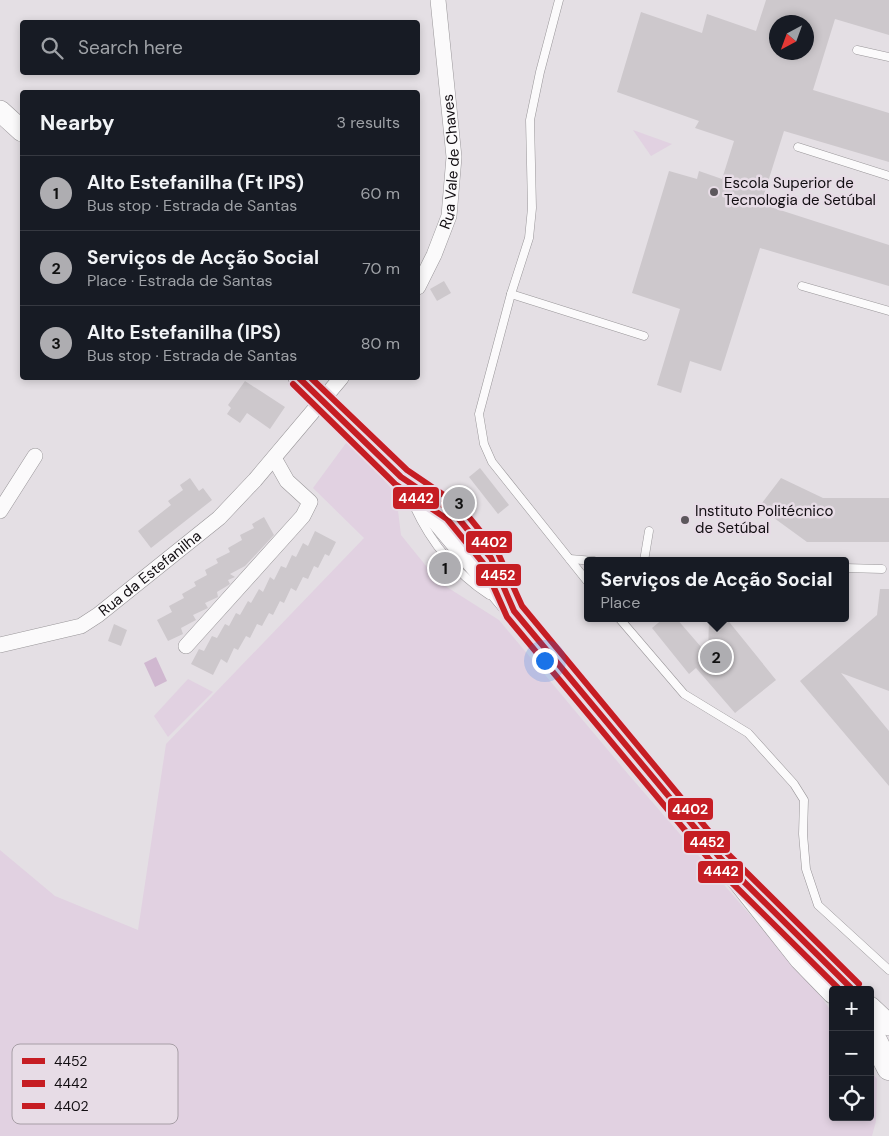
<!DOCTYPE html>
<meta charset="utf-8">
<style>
body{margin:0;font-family:"DM Sans",sans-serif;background:#20242c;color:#f1f3f6}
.controls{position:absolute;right:15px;bottom:15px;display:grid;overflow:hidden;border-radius:5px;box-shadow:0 2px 8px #0003}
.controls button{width:45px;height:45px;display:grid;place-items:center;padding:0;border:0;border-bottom:1px solid #363941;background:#171b24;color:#f1f3f6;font:25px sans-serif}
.compass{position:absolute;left:769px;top:15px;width:45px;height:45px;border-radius:50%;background:#171b24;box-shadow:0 2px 8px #0003;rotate:221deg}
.you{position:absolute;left:544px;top:660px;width:18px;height:18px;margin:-12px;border:4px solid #fff;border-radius:50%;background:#1a73e8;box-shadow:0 0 0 8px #1a73e833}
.badge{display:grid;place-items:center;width:32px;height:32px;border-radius:50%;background:#aeadb1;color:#111;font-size:16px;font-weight:700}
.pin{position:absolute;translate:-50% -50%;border:2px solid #fff;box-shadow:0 1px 5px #0006}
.popup{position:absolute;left:584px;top:557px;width:265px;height:65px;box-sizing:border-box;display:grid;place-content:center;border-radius:5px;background:#171b24;filter:drop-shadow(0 1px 4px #0005);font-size:16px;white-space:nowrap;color:#9ea1a6}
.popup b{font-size:19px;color:#f1f3f6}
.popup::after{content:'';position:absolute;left:50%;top:100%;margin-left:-10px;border:10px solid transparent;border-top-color:#171b24}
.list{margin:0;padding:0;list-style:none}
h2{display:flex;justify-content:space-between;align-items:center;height:65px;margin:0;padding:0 20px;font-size:21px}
h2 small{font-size:16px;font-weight:400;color:#9ea1a6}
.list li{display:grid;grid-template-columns:32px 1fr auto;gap:15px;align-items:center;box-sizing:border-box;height:75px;padding:0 20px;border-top:1px solid #363941}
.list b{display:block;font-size:19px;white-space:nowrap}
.list p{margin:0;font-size:16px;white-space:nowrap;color:#9ea1a6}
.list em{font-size:16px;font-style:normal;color:#9ea1a6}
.icon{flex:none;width:28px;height:28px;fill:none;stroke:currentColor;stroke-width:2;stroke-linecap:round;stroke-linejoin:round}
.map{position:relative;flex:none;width:889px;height:1136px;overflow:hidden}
.search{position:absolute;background:#171b24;box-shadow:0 2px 8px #0003;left:20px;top:20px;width:400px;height:55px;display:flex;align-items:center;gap:12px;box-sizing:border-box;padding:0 18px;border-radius:5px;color:#9ea1a6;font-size:19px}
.panel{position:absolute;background:#171b24;box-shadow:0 2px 8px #0003;left:20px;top:90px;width:400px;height:290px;border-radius:5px}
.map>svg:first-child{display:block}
</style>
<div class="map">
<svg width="889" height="1136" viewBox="0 0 889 1136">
<rect width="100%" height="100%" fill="#e4dfe4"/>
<g fill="#e1d1e1">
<path d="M 633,130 L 672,144 L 651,156 Z"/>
<path d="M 349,439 L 396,494 L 401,535 L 439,582 L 499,620 L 628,774 L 822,998 L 833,1014 L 833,1117 L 870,1117 L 870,1069 L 877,1079 L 876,1121 L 872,1136 L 0,1136 L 0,850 L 55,896 L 138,930 L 166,744 L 364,538 L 313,488 Z"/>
<path d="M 188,679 L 213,692 L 168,737 L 154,716 Z"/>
</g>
<path fill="#d0b8d0" d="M 156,657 L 167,681 L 155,687 L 144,663 Z"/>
<g fill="#cdc8cc" fill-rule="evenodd">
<path d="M 766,0 L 889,0 L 889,35 L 835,19 L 813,90 L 889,113 L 889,162 L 784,131 L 761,204 L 889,245 L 889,286 L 760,248 L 721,371 L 690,361 L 681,393 L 657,385 L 680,309 L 632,293 L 669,171 L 697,179 L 699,171 L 722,179 L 734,141 L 695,128 L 699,121 L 617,92 L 641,12 L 702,33 L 707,14 L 756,31 ZM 776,22 L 806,22 L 806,52 L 776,52 Z"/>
<path d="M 444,281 L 451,293 L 437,301 L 430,289 Z"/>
<path d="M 245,381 L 285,407 L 270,429 L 247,413 L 240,423 L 227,414 L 231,408 L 228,405 Z"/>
<path d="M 480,468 L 509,505 L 498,514 L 469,477 Z"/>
<path d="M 190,478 L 199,491 L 203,488 L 212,500 L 151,548 L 138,531 L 171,505 L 168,501 L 183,490 L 180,485 Z"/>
<path d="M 781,478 L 823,498 L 889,498 L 889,542 L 807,542 L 759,507 Z"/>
<path d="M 264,517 L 274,535 L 245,566 L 230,574 L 235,577 L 228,580 L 230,584 L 227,586 L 217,592 L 218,597 L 205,603 L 208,608 L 193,615 L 196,620 L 181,628 L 183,634 L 168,641 L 157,620 L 172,612 L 169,606 L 184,598 L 182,594 L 196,586 L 194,582 L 207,575 L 205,570 L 218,563 L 216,559 L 230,552 L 228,548 L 242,540 L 240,535 L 254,528 L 252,524 Z"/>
<path d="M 315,531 L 336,542 L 329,556 L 325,554 L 318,568 L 314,566 L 308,579 L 303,577 L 296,591 L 291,588 L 284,603 L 280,601 L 273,615 L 269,613 L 262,626 L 257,624 L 250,638 L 246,636 L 238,650 L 234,648 L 227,663 L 221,659 L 213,675 L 191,664 L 199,649 L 204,651 L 212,636 L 217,638 L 225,624 L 229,626 L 236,613 L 240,615 L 248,601 L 251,603 L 259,589 L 263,592 L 270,577 L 274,580 L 281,566 L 286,568 L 292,555 L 296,557 L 303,543 L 308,546 Z"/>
<path d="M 880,589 L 889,589 L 889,691 L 841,673 L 889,731 L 889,786 L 800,681 L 877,615 Z"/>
<path d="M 664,618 L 676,618 L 708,655 L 709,618 L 726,618 L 776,680 L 735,713 L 696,668 L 689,674 L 652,628 Z"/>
<path d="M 114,624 L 127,630 L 121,646 L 108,641 Z"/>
</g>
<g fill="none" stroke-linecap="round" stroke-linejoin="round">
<g stroke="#999699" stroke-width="9">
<g id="service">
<path d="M 559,0 L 540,72 L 530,120 L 532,208 L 529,238 L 511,294 L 479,414 L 484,444 L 492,462 L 587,581"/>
<path d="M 857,50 L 889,57"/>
<path d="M 798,147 L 889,176"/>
<path d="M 802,286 L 889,311"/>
<path d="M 511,294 L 644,336"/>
<path d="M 425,493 C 463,519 485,543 503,586"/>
<path d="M 414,506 C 431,543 454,572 489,595"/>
<path d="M 570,559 L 594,561"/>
<path d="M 644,561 L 649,531"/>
<path d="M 845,568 L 882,569"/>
<path d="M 619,618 L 684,694 L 748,733 L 794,784 L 804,800 L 803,834 L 806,869 L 818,905 L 889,970"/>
</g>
</g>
<g stroke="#999699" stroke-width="16">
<g id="minor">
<path id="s1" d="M 418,287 L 434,255 L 449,216 L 454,157 L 438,0"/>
<path d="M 0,511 L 35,456"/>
<path id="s2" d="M 0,645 L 81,626 L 98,615 L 219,518 L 255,480 L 341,378"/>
<path d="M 186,646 L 303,516 L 310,502 L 287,481 L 274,458"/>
</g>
</g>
<g stroke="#999699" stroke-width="22">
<g id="secondary">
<path d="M 0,111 L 22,131"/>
<path d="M 299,378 L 401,477 L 721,859 L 800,959 L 833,993"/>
<path d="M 786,923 L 853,990"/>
<path d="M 870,1007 L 889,1025"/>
</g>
</g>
<g stroke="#999699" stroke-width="25">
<path id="primary" d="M 870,1031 L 889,1068"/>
</g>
<use href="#service" stroke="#fbfafb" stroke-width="8"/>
<use href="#minor" stroke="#fbfafb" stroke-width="15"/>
<use href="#secondary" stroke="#fbfafb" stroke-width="21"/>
<use href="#primary" stroke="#fbfafb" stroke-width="24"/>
<g stroke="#e7dce6" stroke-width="10">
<path id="bus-1" d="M 299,378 L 401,477 L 453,512 L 491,558 L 514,611 L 721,859 L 853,990"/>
</g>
<g stroke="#e7dce6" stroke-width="10">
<path id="bus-2" d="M 293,384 L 395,484 L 447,519 L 483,563 L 507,617 L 714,865 L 840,990"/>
</g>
<g stroke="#e7dce6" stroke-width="10">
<path id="bus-3" d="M 311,378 L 407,470 L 460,506 L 498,553 L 522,606 L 727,853 L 859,984"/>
</g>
<use href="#bus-1" stroke="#c61d23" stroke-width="6"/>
<use href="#bus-2" stroke="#c61d23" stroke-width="6"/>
<use href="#bus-3" stroke="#c61d23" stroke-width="6"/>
</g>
<g fill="#5c575c" stroke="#e7dce6" stroke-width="2">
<circle cx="714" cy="192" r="5"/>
<circle cx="685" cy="520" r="5"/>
</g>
<g text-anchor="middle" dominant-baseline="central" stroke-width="5" stroke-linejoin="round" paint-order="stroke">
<g font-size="15" fill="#120e12" stroke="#e7dce6">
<text stroke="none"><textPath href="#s1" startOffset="132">Rua Vale de Chaves</textPath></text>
<text stroke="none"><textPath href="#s2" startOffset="170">Rua da Estefanilha</textPath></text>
</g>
<g font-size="15" fill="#120e12" stroke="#e7dce6" text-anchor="start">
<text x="724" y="183">Escola Superior de<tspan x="724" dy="17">Tecnologia de Setúbal</tspan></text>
<text x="695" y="511">Instituto Politécnico<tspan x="695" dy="17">de Setúbal</tspan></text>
</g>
</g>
<rect x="12" y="1044" width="166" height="80" rx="8" fill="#e7dce6" stroke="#a79ea6" stroke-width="1"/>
<rect x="22" y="1058" width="23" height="6" fill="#c61d23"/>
<rect x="22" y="1080" width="23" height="7" fill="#c61d23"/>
<rect x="22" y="1103" width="23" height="6" fill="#c61d23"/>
<g font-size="14" fill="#120e12">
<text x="54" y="1066">4452</text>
<text x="54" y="1088">4442</text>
<text x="54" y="1111">4402</text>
</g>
<g stroke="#e7dce6" stroke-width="2">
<rect x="392" y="486" width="48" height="24" rx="5" fill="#c61d23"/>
<rect x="465" y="530" width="48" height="24" rx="5" fill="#c61d23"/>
<rect x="475" y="563" width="47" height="24" rx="5" fill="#c61d23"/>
<rect x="667" y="797" width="47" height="24" rx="5" fill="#c61d23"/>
<rect x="683" y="830" width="48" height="24" rx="5" fill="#c61d23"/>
<rect x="697" y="860" width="47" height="24" rx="5" fill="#c61d23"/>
</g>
<g font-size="14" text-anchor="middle" font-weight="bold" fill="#fff">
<text x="416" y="503">4442</text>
<text x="489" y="547">4402</text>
<text x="498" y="580">4452</text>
<text x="690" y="814">4402</text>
<text x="707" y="847">4452</text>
<text x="721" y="876">4442</text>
</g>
</svg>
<div class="controls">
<button>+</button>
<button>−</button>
<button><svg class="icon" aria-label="locate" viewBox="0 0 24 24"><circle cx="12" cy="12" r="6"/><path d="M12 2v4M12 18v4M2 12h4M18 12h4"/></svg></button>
</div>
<svg class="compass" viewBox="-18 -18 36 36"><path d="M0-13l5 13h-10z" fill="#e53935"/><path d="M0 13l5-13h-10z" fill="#9ea1a6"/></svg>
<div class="you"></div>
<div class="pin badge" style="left:445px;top:568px">1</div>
<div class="pin badge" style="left:716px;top:657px">2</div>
<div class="popup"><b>Serviços de Acção Social</b>Place</div>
<div class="pin badge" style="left:459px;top:503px">3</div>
<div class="search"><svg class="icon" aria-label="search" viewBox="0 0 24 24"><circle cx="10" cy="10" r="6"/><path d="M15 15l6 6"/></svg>Search here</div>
<section class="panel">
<h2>Nearby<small>3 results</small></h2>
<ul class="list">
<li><span class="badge">1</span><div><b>Alto Estefanilha (Ft IPS)</b><p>Bus stop · Estrada de Santas</p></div><em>60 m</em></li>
<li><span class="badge">2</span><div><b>Serviços de Acção Social</b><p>Place · Estrada de Santas</p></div><em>70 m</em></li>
<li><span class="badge">3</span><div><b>Alto Estefanilha (IPS)</b><p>Bus stop · Estrada de Santas</p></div><em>80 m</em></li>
</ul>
</section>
</div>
